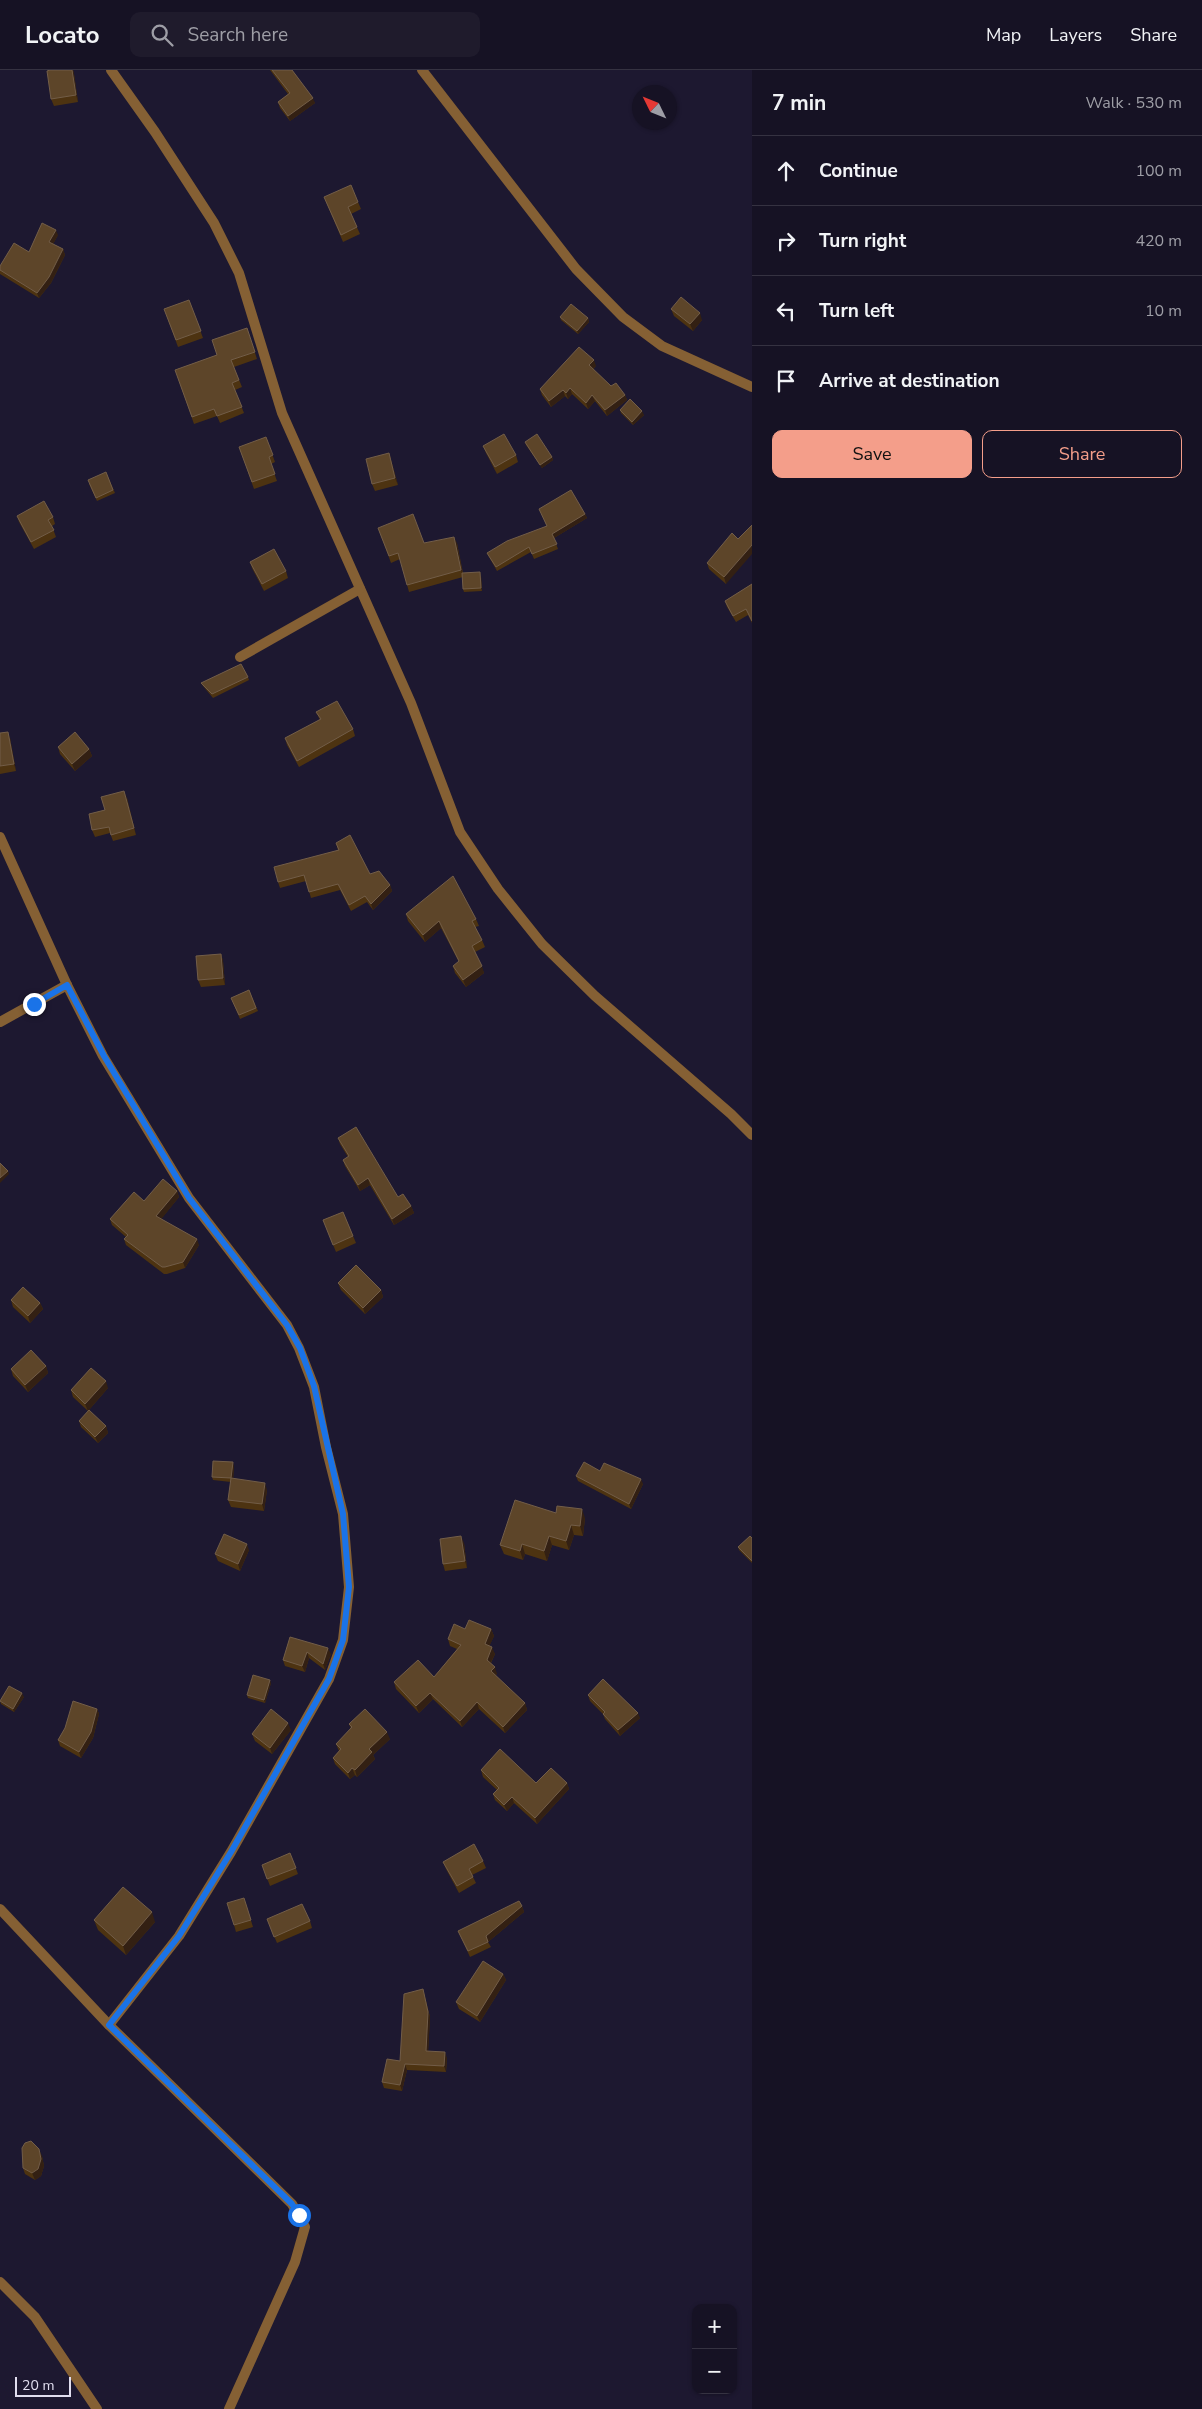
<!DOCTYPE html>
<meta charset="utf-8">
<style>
body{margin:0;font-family:"Nunito Sans",sans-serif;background:#1f1b2c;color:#f1f3f6}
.controls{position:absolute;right:15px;bottom:15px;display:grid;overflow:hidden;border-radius:10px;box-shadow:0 1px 4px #0004}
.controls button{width:45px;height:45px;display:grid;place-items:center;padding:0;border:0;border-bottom:1px solid #353241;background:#161224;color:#f1f3f6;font:25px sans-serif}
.compass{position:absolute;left:632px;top:15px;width:45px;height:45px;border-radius:50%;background:#161224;box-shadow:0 1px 4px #0004;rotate:313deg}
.scale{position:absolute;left:15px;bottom:12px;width:56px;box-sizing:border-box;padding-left:5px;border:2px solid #e1deef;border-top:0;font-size:14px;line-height:18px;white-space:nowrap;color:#e1deef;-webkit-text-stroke:4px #1d1830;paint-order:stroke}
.stop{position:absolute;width:15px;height:15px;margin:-11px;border:4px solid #1a73e8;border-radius:50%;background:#fff}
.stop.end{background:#1a73e8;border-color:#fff;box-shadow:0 1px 5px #0008}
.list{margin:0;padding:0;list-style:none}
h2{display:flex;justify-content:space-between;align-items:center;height:65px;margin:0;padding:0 20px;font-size:21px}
h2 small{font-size:16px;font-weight:400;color:#9e9ea6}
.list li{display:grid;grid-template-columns:32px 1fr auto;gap:15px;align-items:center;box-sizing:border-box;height:70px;padding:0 20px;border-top:1px solid #353241}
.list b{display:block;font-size:19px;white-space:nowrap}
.list em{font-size:16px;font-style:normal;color:#9e9ea6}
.actions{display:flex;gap:10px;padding:15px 20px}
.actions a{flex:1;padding:11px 0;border:1px solid #f49e8a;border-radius:10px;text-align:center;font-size:18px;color:#f49e8a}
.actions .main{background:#f49e8a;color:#111}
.icon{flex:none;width:28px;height:28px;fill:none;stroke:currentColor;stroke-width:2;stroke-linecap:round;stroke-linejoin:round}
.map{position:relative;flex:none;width:752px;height:2339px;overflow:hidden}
header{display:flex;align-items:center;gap:30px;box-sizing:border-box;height:70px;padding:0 25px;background:#161224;border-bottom:1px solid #353241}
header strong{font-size:24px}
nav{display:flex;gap:28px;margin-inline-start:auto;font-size:18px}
.search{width:350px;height:45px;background:#1f1b2c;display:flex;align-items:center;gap:12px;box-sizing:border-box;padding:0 18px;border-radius:10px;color:#9e9ea6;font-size:19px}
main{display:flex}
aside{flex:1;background:#161224}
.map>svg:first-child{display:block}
</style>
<header>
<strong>Locato</strong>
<div class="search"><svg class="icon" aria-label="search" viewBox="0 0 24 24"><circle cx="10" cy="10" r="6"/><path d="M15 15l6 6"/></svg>Search here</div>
<nav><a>Map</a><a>Layers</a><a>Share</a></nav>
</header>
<main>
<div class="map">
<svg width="752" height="2339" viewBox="0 0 752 2339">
<rect width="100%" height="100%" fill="#1d1830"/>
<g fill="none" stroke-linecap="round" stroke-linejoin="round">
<path stroke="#856034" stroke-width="10" d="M 0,2212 L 35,2247 L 97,2339"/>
<g stroke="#856034" stroke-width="10">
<path d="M 111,0 L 155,62 L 214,153 L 239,203 L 282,343 L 411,633 L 460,762 L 498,819 L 542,874 L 595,926 L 731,1044 L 752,1065"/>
<path d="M 422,0 L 576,199 L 623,247 L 662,276 L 752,317"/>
<path d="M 240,587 L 360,519"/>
<path d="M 0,767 L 67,915 L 103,986 L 189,1128 L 287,1255 L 299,1278 L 314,1317 L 326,1377 L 343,1444 L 349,1517 L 343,1570 L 329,1609 L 231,1782 L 179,1866 L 109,1955"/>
<path d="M 0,952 L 67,915"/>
<path d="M 0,1839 L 109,1955 L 292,2134 L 305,2157 L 295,2192 L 229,2339"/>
</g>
</g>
<g fill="#4d3311">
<path d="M 50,0 L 73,0 L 74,4 L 78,32 L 54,36 L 51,29 Z"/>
<path d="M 270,0 L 292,0 L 315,33 L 290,51 L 280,38 L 278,32 L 288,24 Z"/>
<path d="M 324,127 L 358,132 L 361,139 L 351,144 L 360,164 L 343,172 Z"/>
<path d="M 58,165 L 53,174 L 63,179 L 65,185 L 51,213 L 39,228 L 0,204 L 0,196 L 29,182 Z"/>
<path d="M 189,230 L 203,268 L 178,277 L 164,239 Z"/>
<path d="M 671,239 L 702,250 L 693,261 L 674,246 Z"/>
<path d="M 560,247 L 588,248 L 589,252 L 578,264 L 561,250 Z"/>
<path d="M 247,258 L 257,289 L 234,297 L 242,317 L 235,320 L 244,343 L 220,353 L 217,346 L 194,354 L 175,300 L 217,285 Z"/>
<path d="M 596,296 L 593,299 L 611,316 L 625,325 L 627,330 L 607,346 L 595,331 L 588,339 L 572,324 L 568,329 L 565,326 L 551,337 L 542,325 L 540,319 Z"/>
<path d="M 620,340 L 644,345 L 633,355 L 621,343 Z"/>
<path d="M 266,367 L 275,392 L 271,394 L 277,411 L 254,419 L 239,377 Z"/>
<path d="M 525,372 L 552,387 L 553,390 L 542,398 L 526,375 Z"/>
<path d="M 483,376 L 516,385 L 518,392 L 497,404 L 486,383 Z"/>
<path d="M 389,383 L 398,415 L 375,421 L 372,414 Z"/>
<path d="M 106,402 L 115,423 L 97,431 L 89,414 Z"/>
<path d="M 539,439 L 585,444 L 587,448 L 554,468 L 558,479 L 534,489 L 531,482 L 497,501 L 489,487 L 487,483 L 547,456 Z"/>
<path d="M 17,446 L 53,447 L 55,454 L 52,456 L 56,467 L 34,479 L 19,452 Z"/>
<path d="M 378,458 L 424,473 L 457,473 L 463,503 L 481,506 L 482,521 L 464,522 L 463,519 L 463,507 L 409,522 L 400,489 L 391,493 Z"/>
<path d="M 738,469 L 726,514 L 709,499 L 707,493 Z"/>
<path d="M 250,492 L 286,501 L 288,508 L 264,521 L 252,498 Z"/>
<path d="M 752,514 L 752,553 L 748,545 L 736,552 L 727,537 L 725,531 Z"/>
<path d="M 248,607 L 249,610 L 213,628 L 203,616 L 201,613 Z"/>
<path d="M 316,642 L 353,659 L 355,666 L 299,697 L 287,675 L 285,668 L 320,650 Z"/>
<path d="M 0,663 L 10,668 L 16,701 L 0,704 Z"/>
<path d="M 58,677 L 89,679 L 92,686 L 75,701 L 60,684 Z"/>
<path d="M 127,728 L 136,765 L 113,771 L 110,763 L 95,767 L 92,760 L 105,740 Z"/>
<path d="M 336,773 L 370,804 L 390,815 L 392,821 L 373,840 L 367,832 L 351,841 L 340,820 L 311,828 L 306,811 L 280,818 L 278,812 L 338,780 Z"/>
<path d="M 406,844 L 476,849 L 479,856 L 475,857 L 482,870 L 485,877 L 475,882 L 484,903 L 466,917 L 455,903 L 453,896 L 459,892 L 441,858 L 425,872 L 408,851 Z"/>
<path d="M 221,884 L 223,891 L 225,915 L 201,917 L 198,910 Z"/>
<path d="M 249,920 L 258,941 L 240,949 L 231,928 Z"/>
<path d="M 338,1068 L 398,1127 L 411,1136 L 414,1143 L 394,1155 L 370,1115 L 360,1121 L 345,1096 L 343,1090 L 348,1087 L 340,1074 Z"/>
<path d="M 177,1121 L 179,1127 L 161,1149 L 199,1175 L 185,1198 L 167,1204 L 164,1204 L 126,1175 L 124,1169 L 126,1167 L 112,1155 L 110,1149 L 144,1131 Z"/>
<path d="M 343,1142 L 356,1173 L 336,1182 L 323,1150 Z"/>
<path d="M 338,1213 L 381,1220 L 383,1227 L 365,1244 L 341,1220 Z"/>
<path d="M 11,1230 L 40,1233 L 43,1239 L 30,1253 L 13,1237 Z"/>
<path d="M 46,1296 L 48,1303 L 28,1322 L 13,1306 L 11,1299 Z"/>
<path d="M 108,1318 L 88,1341 L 73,1327 L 71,1320 Z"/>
<path d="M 79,1351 L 106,1356 L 108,1363 L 98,1373 L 81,1357 Z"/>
<path d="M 234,1396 L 233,1409 L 267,1420 L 264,1441 L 231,1437 L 228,1430 L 231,1412 L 213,1410 L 212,1407 Z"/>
<path d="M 600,1401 L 643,1414 L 631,1439 L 578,1411 L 576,1406 Z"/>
<path d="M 556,1443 L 585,1448 L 583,1466 L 574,1465 L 569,1480 L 552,1475 L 547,1491 L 525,1484 L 523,1490 L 504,1484 L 500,1475 Z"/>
<path d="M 752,1468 L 752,1493 L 739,1480 L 738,1477 Z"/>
<path d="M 464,1473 L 467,1498 L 445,1501 L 443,1494 Z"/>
<path d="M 249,1480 L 240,1501 L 218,1491 L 215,1484 Z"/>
<path d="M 465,1559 L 491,1559 L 494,1566 L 489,1576 L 495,1584 L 491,1593 L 497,1604 L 495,1605 L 525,1633 L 527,1640 L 505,1663 L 479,1639 L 462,1657 L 433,1629 L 419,1643 L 396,1619 L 394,1612 L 434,1607 L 457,1579 L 450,1576 L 448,1569 Z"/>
<path d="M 290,1567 L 331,1584 L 325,1600 L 309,1588 L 305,1602 L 285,1596 L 283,1590 Z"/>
<path d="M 271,1613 L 265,1633 L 248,1628 L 247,1625 Z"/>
<path d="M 588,1625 L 640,1648 L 620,1666 L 605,1649 L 603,1644 L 590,1631 Z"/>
<path d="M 24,1627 L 14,1642 L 1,1634 L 0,1631 Z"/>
<path d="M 97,1639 L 99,1644 L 93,1668 L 81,1688 L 60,1676 L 58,1670 Z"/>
<path d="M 349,1654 L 390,1669 L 373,1685 L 375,1689 L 357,1707 L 355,1705 L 350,1709 L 335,1694 L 333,1688 L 339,1681 L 336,1674 L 351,1659 Z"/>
<path d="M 291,1660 L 272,1684 L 255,1671 L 252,1664 Z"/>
<path d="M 481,1700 L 536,1713 L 567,1713 L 569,1719 L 537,1754 L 514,1733 L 507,1741 L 495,1730 L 493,1724 L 497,1720 L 483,1707 Z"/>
<path d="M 290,1783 L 298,1804 L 270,1816 L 262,1795 Z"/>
<path d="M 483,1791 L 486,1798 L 472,1805 L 476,1813 L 459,1823 L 446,1799 L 443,1792 Z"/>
<path d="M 244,1828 L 253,1857 L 236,1862 L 234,1855 Z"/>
<path d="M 522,1836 L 524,1842 L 488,1872 L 491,1877 L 470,1887 L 458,1861 Z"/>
<path d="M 267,1849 L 310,1851 L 312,1858 L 277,1873 Z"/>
<path d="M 94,1850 L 155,1852 L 126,1885 L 98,1860 Z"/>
<path d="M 503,1904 L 506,1910 L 480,1952 L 459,1939 L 456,1932 Z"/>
<path d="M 423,1919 L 430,1947 L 428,1981 L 447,1988 L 446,2002 L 407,2000 L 402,2021 L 384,2018 L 382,2012 L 400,1991 Z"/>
<path d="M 42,2086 L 44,2096 L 41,2106 L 35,2110 L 25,2104 L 23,2098 Z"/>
</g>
<g fill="#332013">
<path d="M 72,0 L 73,0 L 74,4 L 78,32 L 76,25 Z"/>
<path d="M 313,28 L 315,33 L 290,51 L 288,46 Z"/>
<path d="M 56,160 L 58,165 L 51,178 L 49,172 Z"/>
<path d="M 63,179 L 65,185 L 51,213 L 39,228 L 37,223 Z"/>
<path d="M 700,243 L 702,250 L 693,261 L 690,254 Z"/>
<path d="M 588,248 L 589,252 L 578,264 L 577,261 Z"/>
<path d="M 594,290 L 596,296 L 591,301 L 589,295 Z"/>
<path d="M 570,318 L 572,324 L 568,329 L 566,323 Z"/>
<path d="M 563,320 L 565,326 L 551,337 L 549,331 Z"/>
<path d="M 592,325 L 595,331 L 588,339 L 586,333 Z"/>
<path d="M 625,325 L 627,330 L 607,346 L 605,340 Z"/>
<path d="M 642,341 L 644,345 L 633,355 L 632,352 Z"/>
<path d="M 389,383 L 391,390 L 398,415 L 395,408 Z"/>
<path d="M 552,387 L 553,390 L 542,398 L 540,395 Z"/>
<path d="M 585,444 L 587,448 L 554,468 L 552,464 Z"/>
<path d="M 454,467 L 457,473 L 463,507 L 461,500 Z"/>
<path d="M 752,475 L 752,484 L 726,514 L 724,507 Z"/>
<path d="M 480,502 L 481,506 L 482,521 L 481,518 Z"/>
<path d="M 8,662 L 10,668 L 16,701 L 14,694 Z"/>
<path d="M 89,679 L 92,686 L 75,701 L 72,694 Z"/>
<path d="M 124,721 L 127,728 L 136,765 L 134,758 Z"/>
<path d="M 390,815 L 392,821 L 373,840 L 371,834 Z"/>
<path d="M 439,851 L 441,858 L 425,872 L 423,865 Z"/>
<path d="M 221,884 L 223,891 L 225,915 L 223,908 Z"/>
<path d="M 482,896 L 484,903 L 466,917 L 463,910 Z"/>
<path d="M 8,1101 L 9,1104 L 0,1113 L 0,1108 Z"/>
<path d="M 368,1108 L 370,1115 L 360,1121 L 358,1115 Z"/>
<path d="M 177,1121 L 179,1127 L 159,1152 L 156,1146 Z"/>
<path d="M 411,1136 L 414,1143 L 394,1155 L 392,1149 Z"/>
<path d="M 197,1169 L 199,1175 L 185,1198 L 183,1192 Z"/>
<path d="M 381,1220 L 383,1227 L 365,1244 L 363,1238 Z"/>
<path d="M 40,1233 L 43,1239 L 30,1253 L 28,1246 Z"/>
<path d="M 46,1296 L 48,1303 L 28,1322 L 25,1315 Z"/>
<path d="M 106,1311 L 108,1318 L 88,1341 L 85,1334 Z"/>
<path d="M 106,1356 L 108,1363 L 98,1373 L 95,1367 Z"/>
<path d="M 233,1392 L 234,1396 L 233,1412 L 231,1408 Z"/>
<path d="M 641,1409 L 643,1414 L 631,1439 L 629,1434 Z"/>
<path d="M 265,1413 L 267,1420 L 264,1441 L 262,1434 Z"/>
<path d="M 582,1439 L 585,1448 L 583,1466 L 580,1456 Z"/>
<path d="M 571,1455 L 574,1465 L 569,1480 L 566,1471 Z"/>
<path d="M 461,1466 L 464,1473 L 467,1498 L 465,1491 Z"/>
<path d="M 549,1466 L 552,1475 L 547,1491 L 544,1481 Z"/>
<path d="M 247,1474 L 249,1480 L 240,1501 L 238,1494 Z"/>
<path d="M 522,1474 L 525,1484 L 523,1490 L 520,1481 Z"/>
<path d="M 491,1559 L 494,1566 L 487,1581 L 485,1574 Z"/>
<path d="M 492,1577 L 495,1584 L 489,1596 L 487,1590 Z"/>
<path d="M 328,1578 L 331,1584 L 325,1600 L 323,1594 Z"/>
<path d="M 307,1582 L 309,1588 L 305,1602 L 302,1596 Z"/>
<path d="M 495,1597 L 497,1604 L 493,1608 L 491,1601 Z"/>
<path d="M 270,1610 L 271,1613 L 265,1633 L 264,1630 Z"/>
<path d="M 22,1623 L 24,1627 L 14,1642 L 13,1639 Z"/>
<path d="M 430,1623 L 433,1629 L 419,1643 L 416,1636 Z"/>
<path d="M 477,1632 L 479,1639 L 462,1657 L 460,1651 Z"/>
<path d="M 525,1633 L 527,1640 L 505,1663 L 503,1657 Z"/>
<path d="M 97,1639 L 99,1644 L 93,1668 L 81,1688 L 79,1682 Z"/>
<path d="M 638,1643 L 640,1648 L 620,1666 L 618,1660 Z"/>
<path d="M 288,1653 L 291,1660 L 272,1684 L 270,1678 Z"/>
<path d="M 387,1662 L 390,1669 L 373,1685 L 375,1689 L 357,1707 L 355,1700 L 369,1679 Z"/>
<path d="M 352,1698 L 355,1705 L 350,1709 L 348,1703 Z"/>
<path d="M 567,1713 L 569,1719 L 537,1754 L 535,1748 Z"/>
<path d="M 512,1727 L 514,1733 L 507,1741 L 504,1735 Z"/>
<path d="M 522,1836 L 524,1842 L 488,1872 L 486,1866 Z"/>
<path d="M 152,1842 L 155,1852 L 126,1885 L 123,1876 Z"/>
<path d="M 503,1904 L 506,1910 L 480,1952 L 477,1946 Z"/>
<path d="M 423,1919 L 430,1947 L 428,1986 L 426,1981 Z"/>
<path d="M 445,1982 L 447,1988 L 446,2002 L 444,1996 Z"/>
<path d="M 405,1994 L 407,2000 L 402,2021 L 400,2015 Z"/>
<path d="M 39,2079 L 42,2086 L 44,2096 L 41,2106 L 35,2110 L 32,2103 Z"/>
</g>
<g fill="#5d4529" stroke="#725d48">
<path d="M 50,0 L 72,0 L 76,25 L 51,29 L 47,1 Z"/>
<path d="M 272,0 L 292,0 L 313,28 L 288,46 L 278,32 L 290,23 Z"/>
<path d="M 351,115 L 358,132 L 348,137 L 357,157 L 341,165 L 324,127 Z"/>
<path d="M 42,153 L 56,160 L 49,172 L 63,179 L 49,207 L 37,223 L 0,200 L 0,196 L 14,173 L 29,182 Z"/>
<path d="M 681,227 L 700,243 L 690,254 L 671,239 Z"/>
<path d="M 189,230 L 201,261 L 176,270 L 164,239 Z"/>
<path d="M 571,234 L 588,248 L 577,261 L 560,247 Z"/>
<path d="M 247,258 L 255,282 L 231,290 L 239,310 L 232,313 L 242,337 L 217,346 L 214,339 L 192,347 L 175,300 L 217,285 L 212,270 Z"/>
<path d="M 579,277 L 594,290 L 589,295 L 611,316 L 616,313 L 625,325 L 605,340 L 592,325 L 586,333 L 570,318 L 566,323 L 563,320 L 549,331 L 540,319 Z"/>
<path d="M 630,329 L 642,341 L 632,352 L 620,340 Z"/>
<path d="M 504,364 L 516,385 L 495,397 L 483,376 Z"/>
<path d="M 537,364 L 552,387 L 540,395 L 525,372 Z"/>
<path d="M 266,367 L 273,385 L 269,387 L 275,404 L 252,412 L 239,377 Z"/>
<path d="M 389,383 L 395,408 L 372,414 L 366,389 Z"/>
<path d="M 106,402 L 113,420 L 96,428 L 88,410 Z"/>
<path d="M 571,420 L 585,444 L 552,464 L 557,474 L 532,484 L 529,477 L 496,497 L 487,483 L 507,471 L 547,456 L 539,439 Z"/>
<path d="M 44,431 L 53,447 L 48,450 L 54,460 L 31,472 L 17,446 Z"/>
<path d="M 413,444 L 424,473 L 454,467 L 461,500 L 407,515 L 398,483 L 389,486 L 378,458 Z"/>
<path d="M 752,455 L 752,475 L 724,507 L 707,493 L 732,463 L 738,469 Z"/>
<path d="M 274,479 L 286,501 L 262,514 L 250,492 Z"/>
<path d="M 480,502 L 481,518 L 463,519 L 462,503 Z"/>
<path d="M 752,514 L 752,551 L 746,539 L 733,546 L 725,531 Z"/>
<path d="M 241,594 L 248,607 L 212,624 L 201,613 Z"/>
<path d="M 337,631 L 353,659 L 297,691 L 285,668 L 321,649 L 316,642 Z"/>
<path d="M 8,662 L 14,694 L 0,696 L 0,663 Z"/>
<path d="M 75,662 L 89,679 L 72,694 L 58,677 Z"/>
<path d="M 124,721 L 134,758 L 111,765 L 109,757 L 92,760 L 89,744 L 105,740 L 101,727 Z"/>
<path d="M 350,765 L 370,804 L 379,801 L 390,815 L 371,834 L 365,826 L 349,835 L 338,814 L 309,822 L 304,805 L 278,812 L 274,797 L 339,780 L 336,773 Z"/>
<path d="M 453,806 L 476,849 L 472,851 L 482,870 L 472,876 L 482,896 L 463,910 L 453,896 L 459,891 L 439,851 L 423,865 L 406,844 Z"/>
<path d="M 221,884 L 223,908 L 198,910 L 196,886 Z"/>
<path d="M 249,920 L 256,938 L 239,945 L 231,928 Z"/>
<path d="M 356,1057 L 398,1127 L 403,1124 L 411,1136 L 392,1149 L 368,1108 L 358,1115 L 343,1090 L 349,1086 L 338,1068 Z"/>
<path d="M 0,1093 L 8,1101 L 0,1108 Z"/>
<path d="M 163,1109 L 177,1121 L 156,1146 L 197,1169 L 183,1192 L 165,1197 L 162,1197 L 124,1169 L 128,1165 L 110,1149 L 134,1122 L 144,1131 Z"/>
<path d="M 343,1142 L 353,1166 L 333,1175 L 323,1150 Z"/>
<path d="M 356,1195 L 381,1220 L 363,1238 L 338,1213 Z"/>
<path d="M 23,1217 L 40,1233 L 28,1246 L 11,1230 Z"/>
<path d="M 31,1280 L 46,1296 L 25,1315 L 11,1299 Z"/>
<path d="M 91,1298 L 106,1311 L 85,1334 L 71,1320 Z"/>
<path d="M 89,1340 L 106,1356 L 95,1367 L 79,1351 Z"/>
<path d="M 213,1391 L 233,1392 L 231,1408 L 212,1407 Z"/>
<path d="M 584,1392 L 600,1401 L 604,1393 L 641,1409 L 629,1434 L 576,1406 Z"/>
<path d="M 231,1408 L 265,1413 L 262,1434 L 228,1430 Z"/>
<path d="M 515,1430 L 556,1443 L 557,1436 L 582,1439 L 580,1456 L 571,1455 L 566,1471 L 549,1466 L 544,1481 L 522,1474 L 520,1481 L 500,1475 Z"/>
<path d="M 224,1464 L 247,1474 L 238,1494 L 215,1484 Z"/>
<path d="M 461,1466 L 465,1491 L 443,1494 L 440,1469 Z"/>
<path d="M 750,1466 L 752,1468 L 752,1491 L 738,1477 Z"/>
<path d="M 469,1550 L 491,1559 L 485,1574 L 492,1577 L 487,1590 L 495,1597 L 491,1601 L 525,1633 L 503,1657 L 477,1632 L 460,1651 L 430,1623 L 416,1636 L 394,1612 L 418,1590 L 434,1607 L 461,1575 L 448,1569 L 454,1554 L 465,1559 Z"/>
<path d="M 290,1567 L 328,1578 L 323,1594 L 307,1582 L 302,1596 L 283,1590 Z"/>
<path d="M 253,1605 L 270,1610 L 264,1630 L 247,1625 Z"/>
<path d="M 603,1609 L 638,1643 L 618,1660 L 603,1644 L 605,1642 L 588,1625 Z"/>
<path d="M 9,1616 L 22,1623 L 13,1639 L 0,1631 Z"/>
<path d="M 73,1631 L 97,1639 L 91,1662 L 79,1682 L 58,1670 L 65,1658 Z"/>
<path d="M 271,1639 L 288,1653 L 270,1678 L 252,1664 Z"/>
<path d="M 365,1639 L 387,1662 L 369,1679 L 372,1682 L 355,1700 L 352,1698 L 348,1703 L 333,1688 L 341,1679 L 336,1674 L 352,1657 L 349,1654 Z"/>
<path d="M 500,1679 L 536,1713 L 551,1698 L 567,1713 L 535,1748 L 512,1727 L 504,1735 L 493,1724 L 499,1718 L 481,1700 Z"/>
<path d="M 474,1774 L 483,1791 L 469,1799 L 473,1807 L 457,1816 L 443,1792 Z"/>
<path d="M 290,1783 L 296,1798 L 267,1809 L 262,1795 Z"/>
<path d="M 123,1817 L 152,1842 L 123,1876 L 94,1850 Z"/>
<path d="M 244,1828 L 251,1850 L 234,1855 L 227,1833 Z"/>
<path d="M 519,1831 L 522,1836 L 486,1866 L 488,1872 L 468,1881 L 458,1861 Z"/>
<path d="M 302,1834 L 310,1851 L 274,1867 L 267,1849 Z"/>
<path d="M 483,1891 L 503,1904 L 477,1946 L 456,1932 Z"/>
<path d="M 423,1919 L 428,1942 L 426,1981 L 445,1982 L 444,1996 L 405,1994 L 400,2015 L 382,2012 L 387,1989 L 400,1991 L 404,1924 Z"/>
<path d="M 31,2071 L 39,2079 L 41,2089 L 38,2099 L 32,2103 L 23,2098 L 22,2078 L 25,2073 Z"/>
</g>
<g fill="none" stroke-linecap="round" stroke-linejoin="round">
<path stroke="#1a73e8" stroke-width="6" d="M 34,934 L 67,915 L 104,986 L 189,1128 L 287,1255 L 300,1278 L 314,1316 L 343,1444 L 349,1517 L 343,1570 L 329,1609 L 231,1782 L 179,1866 L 109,1955 L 292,2134 L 299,2145"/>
</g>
</svg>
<div class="controls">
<button>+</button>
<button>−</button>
</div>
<svg class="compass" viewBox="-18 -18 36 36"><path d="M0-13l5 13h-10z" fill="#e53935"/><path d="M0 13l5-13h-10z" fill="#9e9ea6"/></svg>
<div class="scale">20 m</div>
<div class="stop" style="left:299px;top:2145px"></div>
<div class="stop end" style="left:34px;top:934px"></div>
</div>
<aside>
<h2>7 min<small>Walk · 530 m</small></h2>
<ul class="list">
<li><svg class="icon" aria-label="ahead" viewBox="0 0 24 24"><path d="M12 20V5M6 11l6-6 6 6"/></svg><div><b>Continue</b></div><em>100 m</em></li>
<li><svg class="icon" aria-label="right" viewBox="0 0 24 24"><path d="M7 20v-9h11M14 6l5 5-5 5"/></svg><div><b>Turn right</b></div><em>420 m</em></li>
<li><svg class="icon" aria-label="left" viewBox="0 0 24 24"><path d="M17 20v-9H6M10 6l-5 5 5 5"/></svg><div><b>Turn left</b></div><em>10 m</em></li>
<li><svg class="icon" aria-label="arrive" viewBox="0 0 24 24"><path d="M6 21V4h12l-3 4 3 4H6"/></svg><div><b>Arrive at destination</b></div></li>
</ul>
<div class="actions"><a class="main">Save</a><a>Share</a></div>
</aside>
</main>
